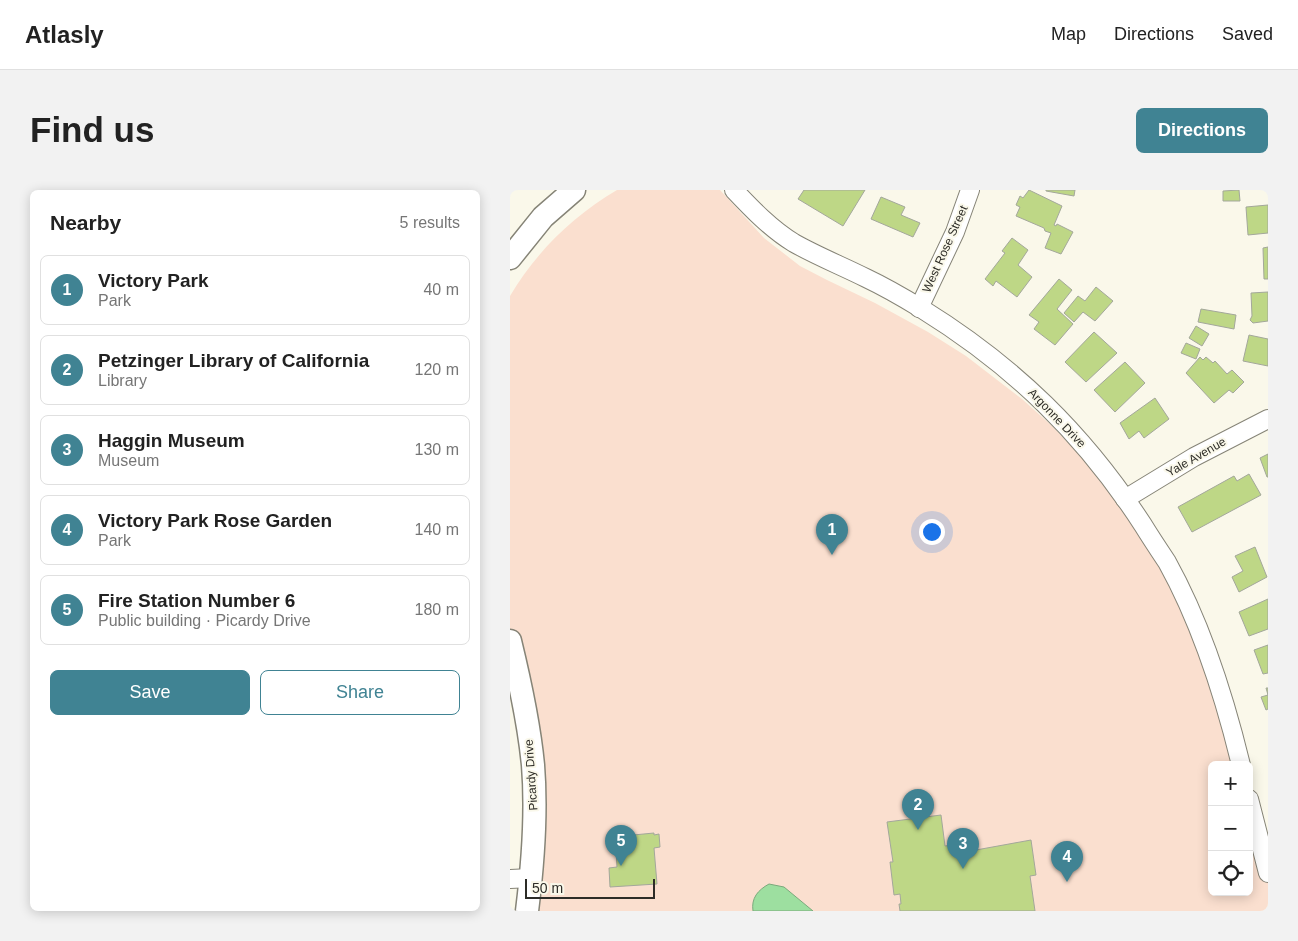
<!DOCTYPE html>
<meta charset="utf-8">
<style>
body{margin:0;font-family:Arial,sans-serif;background:#f2f2f2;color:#222}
.controls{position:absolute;right:15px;bottom:15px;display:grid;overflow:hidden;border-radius:8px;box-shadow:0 2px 12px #0003}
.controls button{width:45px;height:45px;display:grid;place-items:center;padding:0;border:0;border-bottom:1px solid #e0e0e0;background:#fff;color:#222;font:25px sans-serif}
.scale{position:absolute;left:15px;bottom:12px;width:130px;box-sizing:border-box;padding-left:5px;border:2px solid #2d2c27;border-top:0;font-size:14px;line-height:18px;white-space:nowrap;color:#2d2c27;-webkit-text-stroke:4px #faf8ea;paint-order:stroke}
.you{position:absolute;left:421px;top:341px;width:18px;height:18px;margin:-12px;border:4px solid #fff;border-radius:50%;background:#1a73e8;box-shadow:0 0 0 8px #1a73e833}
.badge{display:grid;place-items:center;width:32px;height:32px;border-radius:50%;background:#408393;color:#fff;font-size:16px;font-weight:700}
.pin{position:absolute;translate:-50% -41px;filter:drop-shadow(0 1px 2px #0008)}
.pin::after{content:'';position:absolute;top:26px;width:18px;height:15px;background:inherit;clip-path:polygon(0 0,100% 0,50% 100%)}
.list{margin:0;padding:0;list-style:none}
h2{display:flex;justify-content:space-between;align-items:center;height:65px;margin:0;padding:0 20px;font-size:21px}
h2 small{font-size:16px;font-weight:400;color:#767676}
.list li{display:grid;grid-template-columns:32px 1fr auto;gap:15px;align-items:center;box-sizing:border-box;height:70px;margin:0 10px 10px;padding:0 10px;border:1px solid #e0e0e0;border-radius:8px}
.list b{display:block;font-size:19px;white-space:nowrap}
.list p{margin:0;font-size:16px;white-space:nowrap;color:#767676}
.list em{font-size:16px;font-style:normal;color:#767676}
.actions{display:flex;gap:10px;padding:15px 20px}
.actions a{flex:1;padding:11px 0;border:1px solid #408393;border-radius:8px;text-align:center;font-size:18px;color:#408393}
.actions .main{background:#408393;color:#fff}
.icon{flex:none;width:28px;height:28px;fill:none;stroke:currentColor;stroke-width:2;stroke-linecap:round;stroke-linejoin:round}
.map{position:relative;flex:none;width:758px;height:721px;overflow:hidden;border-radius:8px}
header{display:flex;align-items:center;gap:30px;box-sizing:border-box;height:70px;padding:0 25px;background:#fff;border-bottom:1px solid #e0e0e0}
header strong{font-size:24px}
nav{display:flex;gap:28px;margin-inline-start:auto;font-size:18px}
.intro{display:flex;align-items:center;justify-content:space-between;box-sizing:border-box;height:120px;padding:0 30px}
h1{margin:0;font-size:35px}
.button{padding:12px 22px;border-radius:8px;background:#408393;color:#fff;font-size:18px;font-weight:700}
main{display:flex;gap:30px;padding:0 30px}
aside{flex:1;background:#fff;border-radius:8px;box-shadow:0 2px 12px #0003}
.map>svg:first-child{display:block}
</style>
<header>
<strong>Atlasly</strong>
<nav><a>Map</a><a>Directions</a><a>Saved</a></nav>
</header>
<div class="intro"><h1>Find us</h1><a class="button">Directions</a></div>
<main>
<aside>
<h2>Nearby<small>5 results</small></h2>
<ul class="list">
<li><span class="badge">1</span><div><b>Victory Park</b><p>Park</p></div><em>40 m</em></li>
<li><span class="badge">2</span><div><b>Petzinger Library of California</b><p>Library</p></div><em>120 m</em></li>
<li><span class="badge">3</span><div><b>Haggin Museum</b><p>Museum</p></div><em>130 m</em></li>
<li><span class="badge">4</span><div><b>Victory Park Rose Garden</b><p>Park</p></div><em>140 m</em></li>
<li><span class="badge">5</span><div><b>Fire Station Number 6</b><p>Public building · Picardy Drive</p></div><em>180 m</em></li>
</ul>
<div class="actions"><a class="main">Save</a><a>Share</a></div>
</aside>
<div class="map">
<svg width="758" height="721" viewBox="0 0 758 721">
<rect width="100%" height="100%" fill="#faf8ea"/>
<path fill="#fadfcf" d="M 107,0 L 210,0 L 254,48 L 290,76 L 317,90 L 365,113 L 418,142 L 456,166 L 512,209 L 542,236 L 584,280 L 624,333 L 665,397 L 733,575 L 702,575 L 702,702 L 739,702 L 739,599 L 758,677 L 758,721 L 28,721 L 0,447 L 0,106 C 26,62 63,26 107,0 Z"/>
<path fill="#9ddfa0" stroke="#7ba97c" d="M 259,694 L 274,697 L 303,721 L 243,721 C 241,708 248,700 259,694 Z"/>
<g fill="#bed786" stroke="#a3a79b">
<path d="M 294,0 L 355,0 L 333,36 L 288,9 Z"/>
<path d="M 519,0 L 552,16 L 544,35 L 546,36 L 547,34 L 563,42 L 551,64 L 535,58 L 541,43 L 535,41 L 534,38 L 506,26 L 510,17 L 506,15 L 510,6 L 513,8 Z"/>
<path d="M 536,0 L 565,0 L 564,6 L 536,1 Z"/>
<path d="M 729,0 L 730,11 L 713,11 L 713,1 Z"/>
<path d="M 371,7 L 395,17 L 391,25 L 410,33 L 403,47 L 361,29 Z"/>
<path d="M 758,15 L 758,43 L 738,45 L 736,17 Z"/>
<path d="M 502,48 L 518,60 L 508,75 L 522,87 L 507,107 L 486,91 L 483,96 L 475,89 L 495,63 L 492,61 Z"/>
<path d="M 758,57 L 758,89 L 754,89 L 753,58 Z"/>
<path d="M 549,89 L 562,100 L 547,119 L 563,134 L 545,155 L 524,139 L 529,132 L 519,125 Z"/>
<path d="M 586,97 L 603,111 L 585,131 L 573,122 L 564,132 L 554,123 L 568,106 L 575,111 Z"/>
<path d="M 758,102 L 758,131 L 743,133 L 740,130 L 742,126 L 741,103 Z"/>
<path d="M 691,119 L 726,125 L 724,139 L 688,132 Z"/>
<path d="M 686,136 L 699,144 L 692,156 L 679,148 Z"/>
<path d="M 584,142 L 607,163 L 576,192 L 555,172 Z"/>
<path d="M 739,145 L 758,149 L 758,176 L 733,171 Z"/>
<path d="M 676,153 L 690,159 L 686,169 L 671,163 Z"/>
<path d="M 690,167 L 693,170 L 696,167 L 703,173 L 705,171 L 717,184 L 722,180 L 734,192 L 723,203 L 719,200 L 704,213 L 676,183 Z"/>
<path d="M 615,172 L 635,193 L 605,222 L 584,200 Z"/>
<path d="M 645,208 L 659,229 L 634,248 L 629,241 L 619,249 L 610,233 Z"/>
<path d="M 758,264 L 758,287 L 757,287 L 750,268 Z"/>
<path d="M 739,284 L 751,305 L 682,342 L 668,317 L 724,286 L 727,291 Z"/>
<path d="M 745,357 L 757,387 L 729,402 L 722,387 L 733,381 L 725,366 Z"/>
<path d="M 758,409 L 758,439 L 739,446 L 729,422 Z"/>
<path d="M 758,455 L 758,483 L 753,484 L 744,460 Z"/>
<path d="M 756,498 L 758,498 L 758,519 L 756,520 L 751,507 L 758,505 Z"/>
<path d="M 431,625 L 435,656 L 465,652 L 466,660 L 521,650 L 526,685 L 520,686 L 525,721 L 390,721 L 389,714 L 391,714 L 390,704 L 384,705 L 380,672 L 383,672 L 377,632 Z"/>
<path d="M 144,643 L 144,645 L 149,644 L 150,657 L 144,658 L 147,694 L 100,697 L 99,678 L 107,677 L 106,661 L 114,661 L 113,646 Z"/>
</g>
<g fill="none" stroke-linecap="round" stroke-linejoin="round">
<g stroke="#868477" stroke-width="20">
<g id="minor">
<path d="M 224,0 C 242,19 261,39 284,53 C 307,66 332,76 356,88 C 375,97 394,108 412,119 C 504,176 574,244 633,335 C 641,348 649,360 657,372 C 692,435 714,505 731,575"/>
<path d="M 409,118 L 445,42 L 460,0"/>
<path d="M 615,309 L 684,267 L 758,229"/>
<path d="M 739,609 L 758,683"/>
<path d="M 0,689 L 21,688"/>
</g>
</g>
<g stroke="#868477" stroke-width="25">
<g id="tertiary">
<path d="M 0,68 L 33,27 L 64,0"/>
<path d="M 0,451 C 10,492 19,533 23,575 C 27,624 23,673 17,721"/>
</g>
</g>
<use href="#minor" stroke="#fff" stroke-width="18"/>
<use href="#tertiary" stroke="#fff" stroke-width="22"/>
</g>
<g text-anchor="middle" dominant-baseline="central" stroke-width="4" stroke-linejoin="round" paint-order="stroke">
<g font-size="12" fill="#2d2c27" stroke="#faf8ea">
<text transform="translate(435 59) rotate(-66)">West Rose Street</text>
<text transform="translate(547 228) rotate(46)">Argonne Drive</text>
<text transform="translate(686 267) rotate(-30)">Yale Avenue</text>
<text transform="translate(21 585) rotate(-94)">Picardy Drive</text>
</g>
</g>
</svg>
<div class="controls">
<button>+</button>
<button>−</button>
<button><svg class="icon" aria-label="locate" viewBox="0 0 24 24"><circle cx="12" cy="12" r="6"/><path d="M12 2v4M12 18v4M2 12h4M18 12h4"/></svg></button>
</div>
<div class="scale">50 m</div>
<div class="you"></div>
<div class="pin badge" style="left:322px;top:365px">1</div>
<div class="pin badge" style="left:408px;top:640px">2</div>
<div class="pin badge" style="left:453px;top:679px">3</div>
<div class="pin badge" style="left:557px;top:692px">4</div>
<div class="pin badge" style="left:111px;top:676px">5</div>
</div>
</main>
